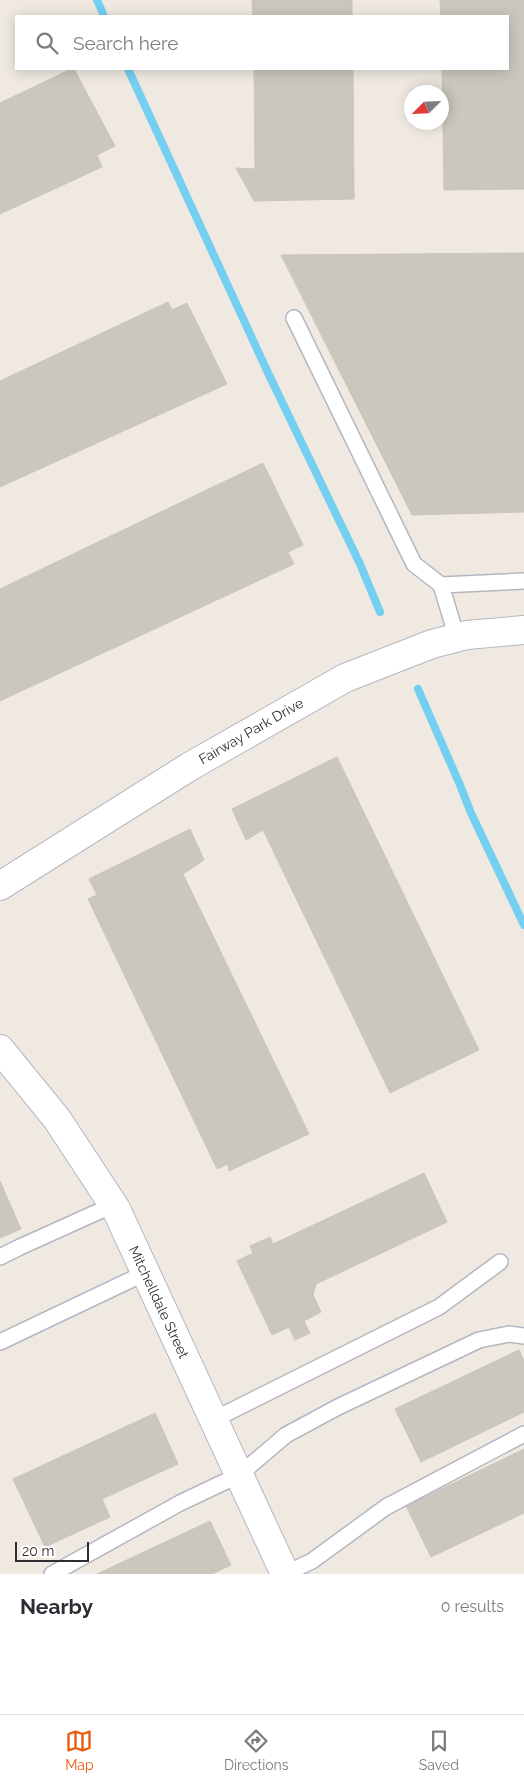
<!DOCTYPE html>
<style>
body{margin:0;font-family:Raleway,sans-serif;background:#f7f7f7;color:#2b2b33}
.compass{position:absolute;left:404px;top:85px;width:45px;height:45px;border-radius:50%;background:#fff;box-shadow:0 2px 12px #0003;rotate:246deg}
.scale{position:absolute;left:15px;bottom:12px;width:74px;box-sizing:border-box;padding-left:5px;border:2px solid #2e2e2e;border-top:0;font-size:14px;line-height:18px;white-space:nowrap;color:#2e2e2e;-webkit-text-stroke:4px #fff;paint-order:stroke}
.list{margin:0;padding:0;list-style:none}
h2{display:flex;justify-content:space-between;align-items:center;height:65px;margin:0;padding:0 20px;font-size:21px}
h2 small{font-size:16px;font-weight:400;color:#7c7c81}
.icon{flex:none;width:28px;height:28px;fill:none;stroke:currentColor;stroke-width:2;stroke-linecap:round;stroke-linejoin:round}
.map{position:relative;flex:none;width:524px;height:1574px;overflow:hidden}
.search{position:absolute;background:#fff;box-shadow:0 2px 12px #0003;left:15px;right:15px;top:15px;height:55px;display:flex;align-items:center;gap:12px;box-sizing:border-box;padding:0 18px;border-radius:0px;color:#7c7c81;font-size:19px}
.sheet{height:140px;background:#fff}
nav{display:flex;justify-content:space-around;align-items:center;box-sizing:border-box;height:70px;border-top:1px solid #e1e1e2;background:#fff;font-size:14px;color:#7c7c81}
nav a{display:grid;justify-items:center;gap:2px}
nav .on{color:#ea580c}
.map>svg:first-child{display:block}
</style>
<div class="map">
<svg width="524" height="1574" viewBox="0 0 524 1574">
<rect width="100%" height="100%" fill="#efe9e1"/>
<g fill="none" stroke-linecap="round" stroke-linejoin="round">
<g stroke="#75cff0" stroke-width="8">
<path d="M 97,0 L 104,16"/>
<path d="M 128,69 L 269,375 L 360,564 L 380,612"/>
<path d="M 418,689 L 460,785 L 471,813 L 524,925"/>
</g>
</g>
<g fill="#cbc7bf" stroke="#cbc5ba">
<path d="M 252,0 L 352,0 L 352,16 L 253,16 Z"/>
<path d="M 440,0 L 524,0 L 524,189 L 444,190 L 442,69 L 508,69 L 508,16 L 441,16 Z"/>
<path d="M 71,69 L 74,69 L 115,146 L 97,155 L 102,167 L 0,214 L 0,103 Z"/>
<path d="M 254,69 L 353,69 L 354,199 L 254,201 L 236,168 L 255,169 Z"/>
<path d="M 524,253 L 524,512 L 412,515 L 281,255 Z"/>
<path d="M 168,302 L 172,310 L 187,303 L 227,384 L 0,487 L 0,381 Z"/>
<path d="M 263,463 L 303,545 L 288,552 L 294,564 L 0,701 L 0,589 Z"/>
<path d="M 337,757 L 479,1050 L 390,1093 L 263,830 L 246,840 L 232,809 Z"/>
<path d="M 190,829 L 204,860 L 183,874 L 309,1134 L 229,1171 L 228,1164 L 217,1169 L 88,899 L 97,895 L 89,879 Z"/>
<path d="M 424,1173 L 447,1222 L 316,1284 L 313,1295 L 321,1312 L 304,1321 L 310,1333 L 295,1340 L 289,1327 L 272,1335 L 237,1261 L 253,1253 L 250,1246 L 270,1237 L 273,1244 Z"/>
<path d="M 0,1181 L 21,1229 L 0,1238 Z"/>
<path d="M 519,1350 L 524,1361 L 524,1412 L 421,1462 L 395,1409 Z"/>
<path d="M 155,1413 L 178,1464 L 102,1499 L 110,1517 L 45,1547 L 13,1479 Z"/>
<path d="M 524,1449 L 524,1513 L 431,1557 L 406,1506 Z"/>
<path d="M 210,1521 L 231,1565 L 212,1574 L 97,1574 Z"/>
</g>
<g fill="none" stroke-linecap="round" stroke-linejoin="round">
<g stroke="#b4b7c1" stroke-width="18">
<g id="service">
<path d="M 294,318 L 414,564 L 441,585 L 457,638"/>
<path d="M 441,585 L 524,581"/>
<path d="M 0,1257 L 20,1247 L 113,1205"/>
<path d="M 0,1342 L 145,1273"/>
<path d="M 213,1420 L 439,1307 L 500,1262"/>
<path d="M 52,1574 L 180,1503 L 239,1475 L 286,1435 L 338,1407 L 479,1340 L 509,1334 L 524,1336"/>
<path d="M 285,1574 L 312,1561 L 386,1507 L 524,1434"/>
</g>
</g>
<g stroke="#b4b7c1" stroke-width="30">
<g id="minor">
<path d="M 0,886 L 189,767 L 345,678 L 432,644 L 467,635 L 524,630"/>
<path d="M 0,1049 L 57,1119 L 116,1209 L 285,1574"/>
</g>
</g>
<use href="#service" stroke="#fff" stroke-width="15"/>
<use href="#minor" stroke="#fff" stroke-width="28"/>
</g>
<g text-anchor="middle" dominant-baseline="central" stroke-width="4" stroke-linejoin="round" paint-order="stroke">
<g font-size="14" fill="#2e2e2e" stroke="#fff">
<text transform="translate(251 731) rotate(-30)">Fairway Park Drive</text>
<text transform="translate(159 1302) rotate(65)">Mitchelldale Street</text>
</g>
</g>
</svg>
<svg class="compass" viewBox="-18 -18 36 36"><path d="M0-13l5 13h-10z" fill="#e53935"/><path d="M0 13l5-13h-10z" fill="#7c7c81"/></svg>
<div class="scale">20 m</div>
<div class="search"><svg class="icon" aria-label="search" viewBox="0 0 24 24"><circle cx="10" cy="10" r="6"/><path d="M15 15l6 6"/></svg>Search here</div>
</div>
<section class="sheet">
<h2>Nearby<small>0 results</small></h2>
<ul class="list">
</ul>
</section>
<nav>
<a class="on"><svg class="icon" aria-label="map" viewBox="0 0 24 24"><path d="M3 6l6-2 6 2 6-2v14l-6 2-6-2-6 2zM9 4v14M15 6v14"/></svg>Map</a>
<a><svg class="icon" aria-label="directions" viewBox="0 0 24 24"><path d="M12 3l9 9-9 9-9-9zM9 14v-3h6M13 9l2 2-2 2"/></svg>Directions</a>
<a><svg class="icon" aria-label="saved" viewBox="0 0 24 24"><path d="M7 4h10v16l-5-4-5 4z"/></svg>Saved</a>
</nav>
